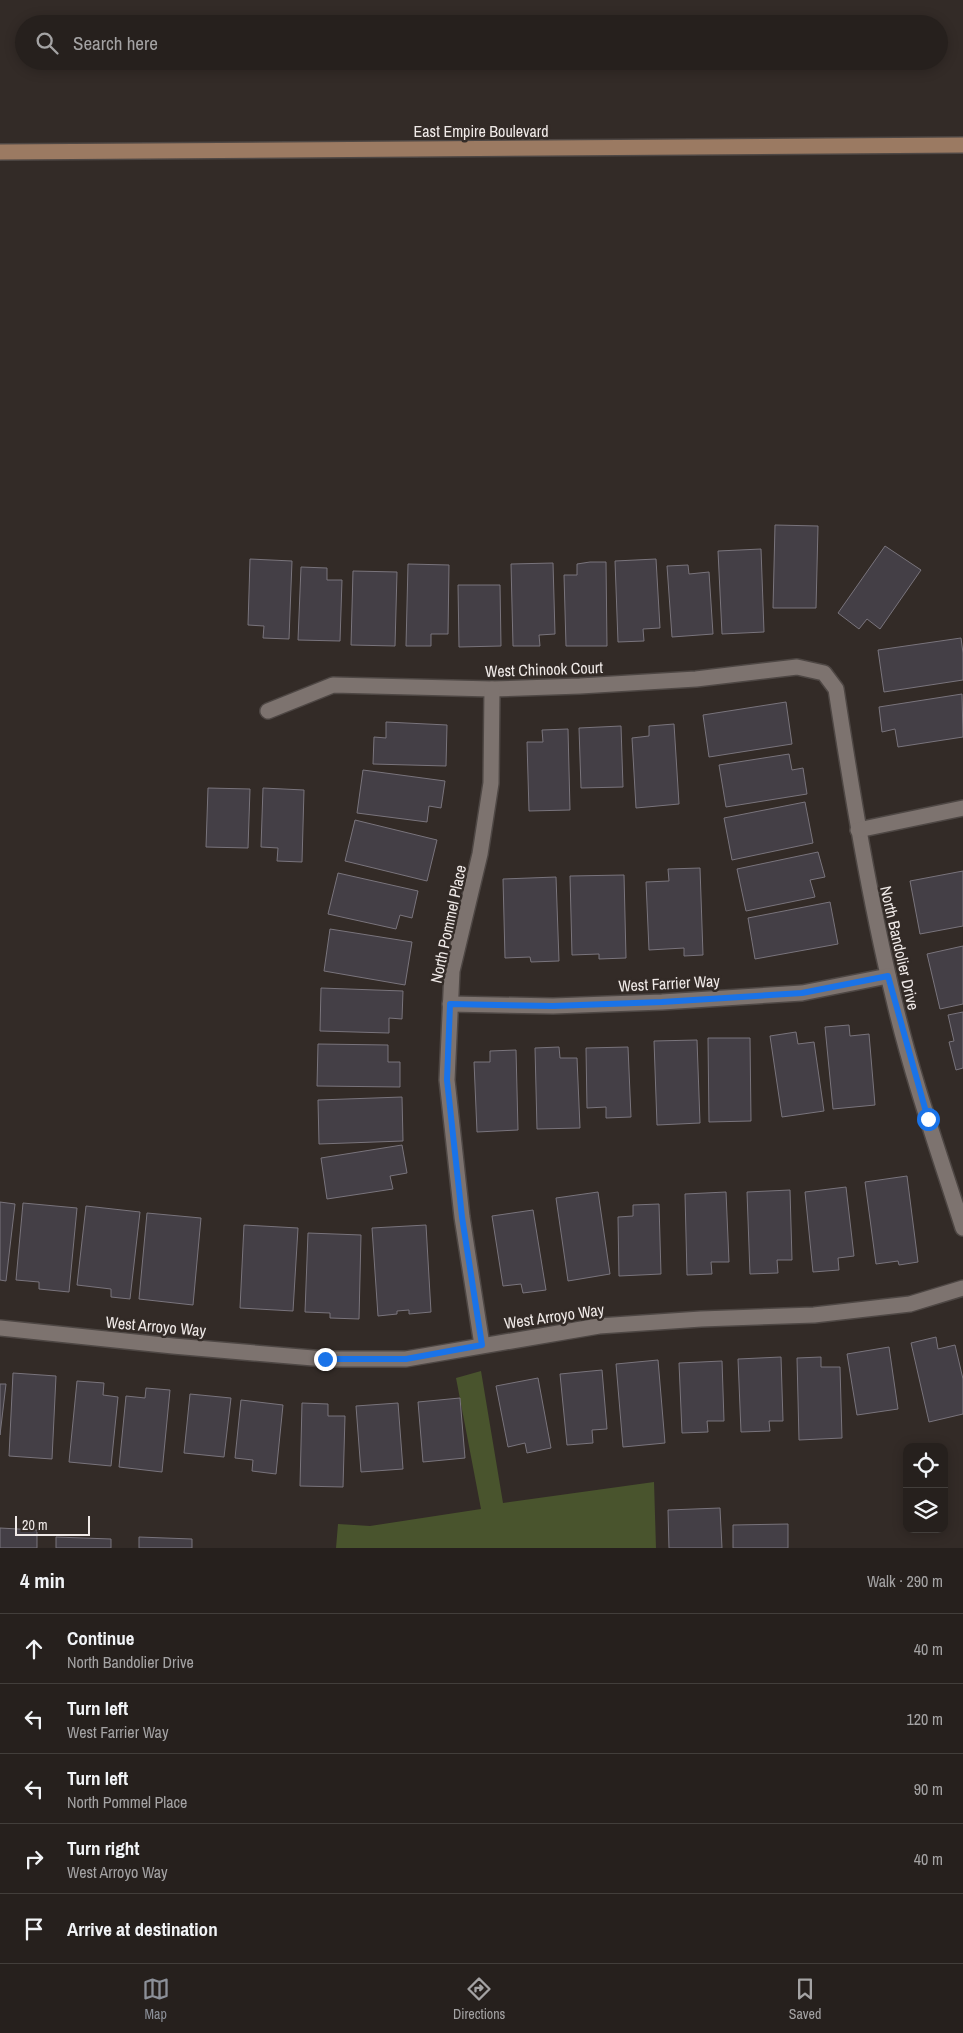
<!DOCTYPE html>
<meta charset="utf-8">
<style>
body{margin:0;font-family:"Archivo Narrow",sans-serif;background:#322d2a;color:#f1f3f6}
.controls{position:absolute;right:15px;bottom:15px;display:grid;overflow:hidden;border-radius:10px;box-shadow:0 2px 12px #0003}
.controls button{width:45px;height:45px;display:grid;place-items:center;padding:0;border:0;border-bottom:1px solid #423e3b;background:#26201d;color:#f1f3f6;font:25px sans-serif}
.scale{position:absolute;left:15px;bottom:12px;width:75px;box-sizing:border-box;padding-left:5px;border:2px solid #f0eae8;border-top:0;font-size:14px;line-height:18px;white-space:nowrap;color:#f0eae8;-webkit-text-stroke:4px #332b27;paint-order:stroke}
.stop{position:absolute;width:15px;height:15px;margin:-11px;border:4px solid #1a73e8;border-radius:50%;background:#fff}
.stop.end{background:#1a73e8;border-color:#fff;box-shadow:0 1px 5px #0008}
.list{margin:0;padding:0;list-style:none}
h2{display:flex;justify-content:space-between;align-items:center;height:65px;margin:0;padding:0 20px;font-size:21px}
h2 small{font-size:16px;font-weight:400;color:#a4a3a4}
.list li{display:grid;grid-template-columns:32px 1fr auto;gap:15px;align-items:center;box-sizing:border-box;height:70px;padding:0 20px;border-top:1px solid #423e3b}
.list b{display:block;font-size:19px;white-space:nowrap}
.list p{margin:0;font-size:16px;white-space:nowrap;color:#a4a3a4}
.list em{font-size:16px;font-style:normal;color:#a4a3a4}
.icon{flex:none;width:28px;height:28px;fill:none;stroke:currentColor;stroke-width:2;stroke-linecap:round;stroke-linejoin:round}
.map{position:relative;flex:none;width:963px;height:1548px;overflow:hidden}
.search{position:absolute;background:#26201d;box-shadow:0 2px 12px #0003;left:15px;right:15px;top:15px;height:55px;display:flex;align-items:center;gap:12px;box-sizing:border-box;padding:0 18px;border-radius:28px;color:#a4a3a4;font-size:19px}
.sheet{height:415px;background:#26201d}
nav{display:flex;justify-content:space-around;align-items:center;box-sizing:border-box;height:70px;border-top:1px solid #423e3b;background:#26201d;font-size:14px;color:#a4a3a4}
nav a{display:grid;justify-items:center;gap:2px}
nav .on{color:#8c9099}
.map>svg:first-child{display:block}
</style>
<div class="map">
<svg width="963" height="1548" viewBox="0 0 963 1548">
<rect width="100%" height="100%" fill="#332b27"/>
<path fill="#49542d" d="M 481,1371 L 503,1503 L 654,1482 L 656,1548 L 336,1548 L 338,1524 L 370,1526 L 481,1509 L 456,1378 Z"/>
<g fill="#443f46" stroke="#79747c">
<path d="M 775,525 L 818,526 L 816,608 L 773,608 Z"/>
<path d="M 885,546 L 921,570 L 880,629 L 867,619 L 859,629 L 838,613 Z"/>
<path d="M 761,549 L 764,632 L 722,634 L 718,551 Z"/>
<path d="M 250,559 L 292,561 L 289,639 L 263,638 L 264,626 L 248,625 Z"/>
<path d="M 656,559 L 660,628 L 643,629 L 644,641 L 618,642 L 615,561 Z"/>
<path d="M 590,562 L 606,562 L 607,646 L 566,646 L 564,575 L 577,575 L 577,564 Z"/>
<path d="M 553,563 L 555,634 L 539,635 L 540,646 L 513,646 L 511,564 Z"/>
<path d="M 408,564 L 449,565 L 448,634 L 431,634 L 431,646 L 406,646 Z"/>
<path d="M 688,565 L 689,574 L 709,572 L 713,634 L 672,637 L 667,566 Z"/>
<path d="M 301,567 L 327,568 L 327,580 L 342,580 L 340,641 L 298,640 Z"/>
<path d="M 353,571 L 397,572 L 395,646 L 351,645 Z"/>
<path d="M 458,585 L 500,585 L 501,646 L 459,647 Z"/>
<path d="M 961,638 L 963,653 L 963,680 L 884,692 L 878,650 Z"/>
<path d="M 962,694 L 963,737 L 898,747 L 895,729 L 882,732 L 879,707 Z"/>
<path d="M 786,702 L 792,744 L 709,757 L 703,715 Z"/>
<path d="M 386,722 L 447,725 L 446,766 L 373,764 L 374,737 L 386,738 Z"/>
<path d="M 674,724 L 679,804 L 636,808 L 632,738 L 649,736 L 649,726 Z"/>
<path d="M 621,726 L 623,787 L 581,788 L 579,728 Z"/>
<path d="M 568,729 L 570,810 L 529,811 L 527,742 L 543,742 L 542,730 Z"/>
<path d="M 789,754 L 792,770 L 803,768 L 807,794 L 726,807 L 719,765 Z"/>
<path d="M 363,770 L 445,781 L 441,808 L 429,806 L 427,822 L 357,813 Z"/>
<path d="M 208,788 L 250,789 L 248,848 L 206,847 Z"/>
<path d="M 263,788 L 304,790 L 302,862 L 277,861 L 278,848 L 261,847 Z"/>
<path d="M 805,802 L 813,843 L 732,860 L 724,818 Z"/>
<path d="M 355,820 L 437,840 L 427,881 L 345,861 Z"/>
<path d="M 818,852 L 825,877 L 810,880 L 815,897 L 746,911 L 737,869 Z"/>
<path d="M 700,868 L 703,955 L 684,956 L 684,948 L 649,950 L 646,882 L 669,881 L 668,869 Z"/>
<path d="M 963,871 L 963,926 L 920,934 L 910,881 Z"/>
<path d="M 338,873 L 418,891 L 412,918 L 400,915 L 396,929 L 328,914 Z"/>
<path d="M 624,875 L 626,958 L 599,959 L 599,954 L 572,955 L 570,876 Z"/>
<path d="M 556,877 L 559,961 L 531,962 L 530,957 L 505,958 L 503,879 Z"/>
<path d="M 830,902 L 838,944 L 755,959 L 748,918 Z"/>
<path d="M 330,929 L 412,942 L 405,985 L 324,971 Z"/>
<path d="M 963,946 L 963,1004 L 940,1009 L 927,954 Z"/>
<path d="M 321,988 L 403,991 L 402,1019 L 389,1018 L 389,1033 L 320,1031 Z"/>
<path d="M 963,1012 L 963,1068 L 956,1070 L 949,1042 L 954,1041 L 948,1015 Z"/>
<path d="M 849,1025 L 850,1036 L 869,1034 L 875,1105 L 833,1109 L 825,1027 Z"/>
<path d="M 796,1032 L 798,1044 L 814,1042 L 824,1111 L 782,1117 L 770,1036 Z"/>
<path d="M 708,1038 L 750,1038 L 751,1121 L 709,1122 Z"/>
<path d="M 697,1040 L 700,1123 L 657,1125 L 654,1041 Z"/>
<path d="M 318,1044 L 388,1045 L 388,1062 L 400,1062 L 400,1087 L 317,1086 Z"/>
<path d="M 559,1047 L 560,1058 L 577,1058 L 580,1128 L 537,1129 L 535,1048 Z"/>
<path d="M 628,1047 L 631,1117 L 606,1118 L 606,1107 L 587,1108 L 586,1048 Z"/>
<path d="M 516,1050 L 518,1130 L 477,1132 L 474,1062 L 490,1062 L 490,1051 Z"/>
<path d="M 402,1097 L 403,1141 L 319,1144 L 318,1100 Z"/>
<path d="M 402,1145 L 407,1173 L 390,1176 L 393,1189 L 327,1199 L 321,1158 Z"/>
<path d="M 907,1176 L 918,1262 L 899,1265 L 898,1261 L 876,1264 L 865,1182 Z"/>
<path d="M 846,1187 L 854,1256 L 838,1258 L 839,1270 L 813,1272 L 805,1192 Z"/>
<path d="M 790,1190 L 792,1260 L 777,1260 L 778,1273 L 750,1274 L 747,1192 Z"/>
<path d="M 598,1192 L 610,1274 L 568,1281 L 556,1198 Z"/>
<path d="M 726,1192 L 729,1262 L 711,1262 L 712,1274 L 687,1275 L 685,1194 Z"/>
<path d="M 0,1202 L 15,1204 L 6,1281 L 0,1280 Z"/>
<path d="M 23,1203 L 77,1208 L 69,1292 L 39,1289 L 39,1282 L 16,1280 Z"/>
<path d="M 659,1204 L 661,1274 L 619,1276 L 618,1217 L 633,1216 L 633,1205 Z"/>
<path d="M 86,1206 L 140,1212 L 130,1299 L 111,1297 L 111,1289 L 77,1285 Z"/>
<path d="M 533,1210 L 546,1290 L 523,1293 L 521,1284 L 503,1286 L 492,1216 Z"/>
<path d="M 147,1213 L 201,1218 L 193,1305 L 139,1299 Z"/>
<path d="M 244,1225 L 298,1228 L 293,1311 L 240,1308 Z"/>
<path d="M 426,1225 L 431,1312 L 409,1314 L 409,1310 L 397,1311 L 397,1314 L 378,1316 L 372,1228 Z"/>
<path d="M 308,1233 L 361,1235 L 359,1319 L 330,1318 L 330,1313 L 305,1312 Z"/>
<path d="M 936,1337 L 938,1349 L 955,1345 L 963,1379 L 963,1414 L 929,1422 L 911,1343 Z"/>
<path d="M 889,1347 L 898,1409 L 857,1415 L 847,1354 Z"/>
<path d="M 781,1357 L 783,1421 L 769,1421 L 770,1431 L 741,1432 L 738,1359 Z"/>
<path d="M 821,1357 L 821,1367 L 840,1367 L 842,1438 L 799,1440 L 797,1358 Z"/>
<path d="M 658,1360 L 665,1443 L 623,1447 L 616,1364 Z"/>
<path d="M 722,1361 L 724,1421 L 707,1421 L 708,1432 L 682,1433 L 679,1363 Z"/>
<path d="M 602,1370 L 607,1429 L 592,1430 L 593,1443 L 567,1445 L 560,1374 Z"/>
<path d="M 13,1373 L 56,1376 L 52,1459 L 9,1456 Z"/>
<path d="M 538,1378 L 551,1448 L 527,1453 L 525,1443 L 508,1447 L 496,1386 Z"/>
<path d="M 77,1381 L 104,1383 L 103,1395 L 118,1397 L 111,1466 L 69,1462 Z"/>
<path d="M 0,1384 L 6,1384 L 0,1435 Z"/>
<path d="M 146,1388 L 170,1390 L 162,1472 L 119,1467 L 126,1396 L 145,1398 Z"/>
<path d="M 190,1394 L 231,1398 L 224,1457 L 184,1453 Z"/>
<path d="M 460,1398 L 465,1458 L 423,1462 L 418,1402 Z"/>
<path d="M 241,1400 L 283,1405 L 276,1474 L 252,1471 L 253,1460 L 235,1458 Z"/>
<path d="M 302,1403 L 328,1404 L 328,1416 L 345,1416 L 343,1487 L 300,1486 Z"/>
<path d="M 398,1403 L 403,1469 L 361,1472 L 356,1406 Z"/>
<path d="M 720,1508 L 722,1548 L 669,1548 L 668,1510 Z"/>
<path d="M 788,1524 L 788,1548 L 733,1548 L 733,1525 Z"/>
<path d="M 0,1528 L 37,1530 L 37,1548 L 0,1548 Z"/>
<path d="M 56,1537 L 111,1539 L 111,1548 L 56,1548 Z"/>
<path d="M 139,1537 L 192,1539 L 192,1548 L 139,1548 Z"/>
</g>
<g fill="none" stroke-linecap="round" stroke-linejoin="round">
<g stroke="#4e4744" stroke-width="18">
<g id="street">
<path d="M 268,711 L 333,685 L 492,689 L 580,686 L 696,679 L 797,667 L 824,673 L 836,689 C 852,793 869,897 894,1000 C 912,1077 939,1153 963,1228"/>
<path d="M 858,830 L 963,808"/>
<path d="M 450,1004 L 553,1006 L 662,1002 L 802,993 L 888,976"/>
<path d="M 0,1328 L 173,1346 L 325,1359 L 406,1359 L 599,1326 L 701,1319 L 814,1315 L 910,1304 L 963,1288"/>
<path d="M 482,1345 L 462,1217 L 447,1080 L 452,971 L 480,854 L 491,783 L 492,689"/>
</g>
</g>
<g stroke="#4e4744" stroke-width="18">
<path id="secondary" d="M 0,152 L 963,145"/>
</g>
<use href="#street" stroke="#7d736f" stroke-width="15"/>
<use href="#secondary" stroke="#9b7a62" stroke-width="15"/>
</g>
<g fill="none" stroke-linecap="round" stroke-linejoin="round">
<path stroke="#1a73e8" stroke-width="6" d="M 325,1359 L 406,1359 L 482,1345 L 462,1217 L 447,1080 L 450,1004 L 553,1006 L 662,1002 L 802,993 L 888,976 L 928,1119"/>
</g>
<g text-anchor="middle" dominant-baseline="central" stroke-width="5" stroke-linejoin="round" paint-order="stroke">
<g font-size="16" fill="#f0eae8" stroke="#332b27">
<text x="481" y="131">East Empire Boulevard</text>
<text transform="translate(544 669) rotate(-2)">West Chinook Court</text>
<text transform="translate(448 924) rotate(-78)">North Pommel Place</text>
<text transform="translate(900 948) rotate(77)">North Bandolier Drive</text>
<text transform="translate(669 983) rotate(-3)">West Farrier Way</text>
<text transform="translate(554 1316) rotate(-8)">West Arroyo Way</text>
<text transform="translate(156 1326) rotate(5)">West Arroyo Way</text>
</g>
</g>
</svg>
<div class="controls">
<button><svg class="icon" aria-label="locate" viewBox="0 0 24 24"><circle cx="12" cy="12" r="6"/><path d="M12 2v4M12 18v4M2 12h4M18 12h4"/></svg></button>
<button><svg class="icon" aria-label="layers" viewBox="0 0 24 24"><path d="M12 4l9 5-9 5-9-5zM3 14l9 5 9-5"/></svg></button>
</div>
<div class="scale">20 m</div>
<div class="stop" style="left:928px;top:1119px"></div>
<div class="stop end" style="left:325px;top:1359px"></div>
<div class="search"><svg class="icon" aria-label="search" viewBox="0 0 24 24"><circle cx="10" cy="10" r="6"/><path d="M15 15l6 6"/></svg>Search here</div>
</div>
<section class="sheet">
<h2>4 min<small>Walk · 290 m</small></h2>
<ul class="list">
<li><svg class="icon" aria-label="ahead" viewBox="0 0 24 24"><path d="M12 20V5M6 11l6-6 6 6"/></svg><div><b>Continue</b><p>North Bandolier Drive</p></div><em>40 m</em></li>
<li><svg class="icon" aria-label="left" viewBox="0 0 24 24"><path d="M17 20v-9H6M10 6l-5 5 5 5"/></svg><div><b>Turn left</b><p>West Farrier Way</p></div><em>120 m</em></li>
<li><svg class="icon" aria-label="left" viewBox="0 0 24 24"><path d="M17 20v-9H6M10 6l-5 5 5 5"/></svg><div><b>Turn left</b><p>North Pommel Place</p></div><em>90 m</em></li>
<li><svg class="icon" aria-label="right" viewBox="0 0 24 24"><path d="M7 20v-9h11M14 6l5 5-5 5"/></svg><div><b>Turn right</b><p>West Arroyo Way</p></div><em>40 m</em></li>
<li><svg class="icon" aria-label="arrive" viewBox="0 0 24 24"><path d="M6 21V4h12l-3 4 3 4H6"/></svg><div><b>Arrive at destination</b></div></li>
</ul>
</section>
<nav>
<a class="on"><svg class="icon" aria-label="map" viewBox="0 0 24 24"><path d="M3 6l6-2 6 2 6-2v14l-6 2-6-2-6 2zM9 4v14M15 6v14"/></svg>Map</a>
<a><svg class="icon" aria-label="directions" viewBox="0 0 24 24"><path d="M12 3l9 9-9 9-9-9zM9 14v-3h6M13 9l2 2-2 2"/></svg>Directions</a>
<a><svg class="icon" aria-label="saved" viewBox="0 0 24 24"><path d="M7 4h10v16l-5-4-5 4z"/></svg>Saved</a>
</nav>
